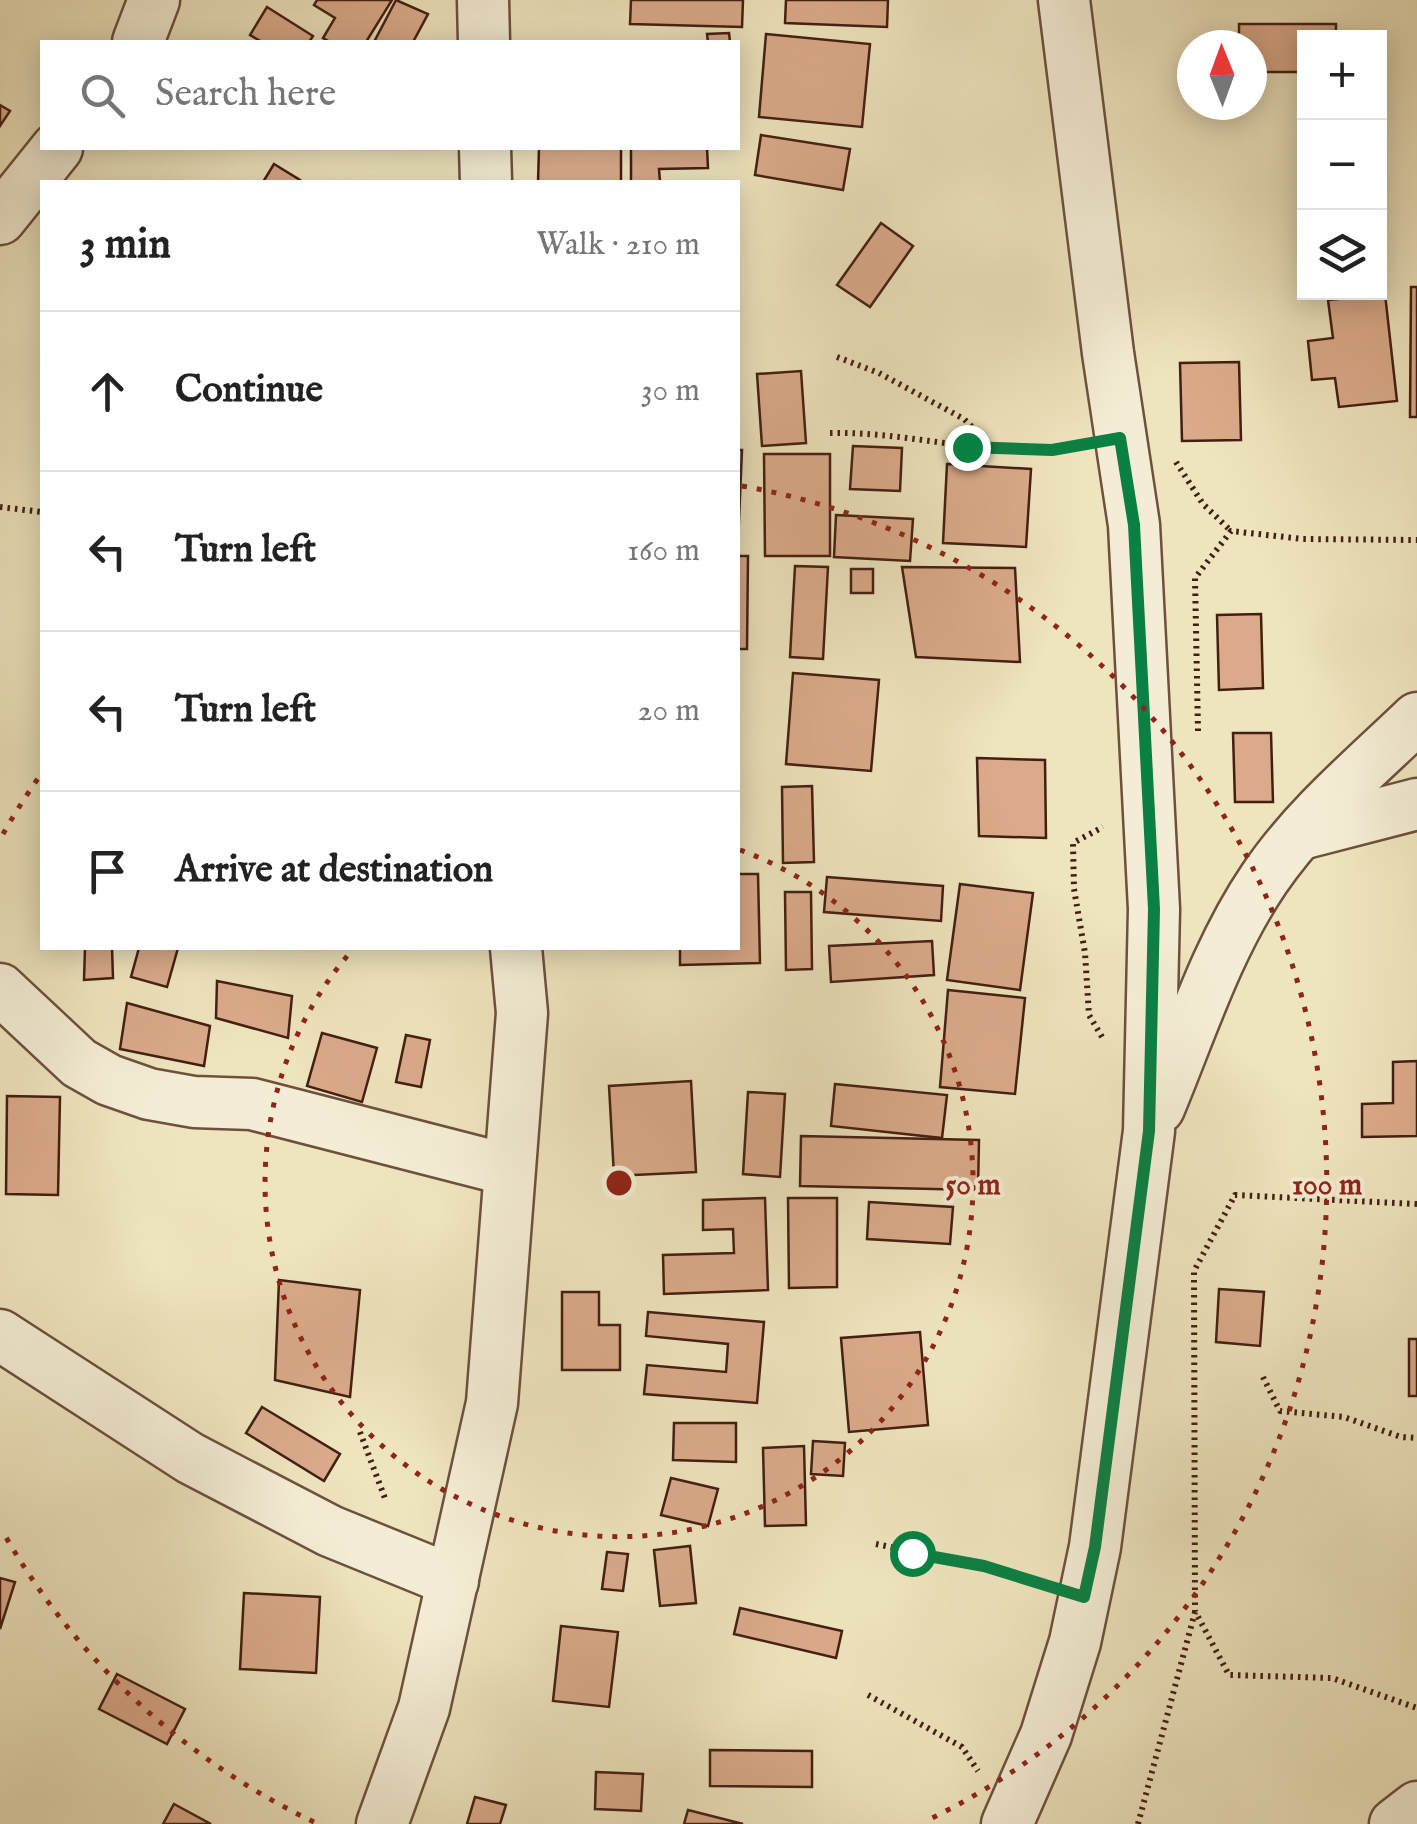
<!DOCTYPE html>
<meta charset="utf-8">
<style>
body{margin:0;font-family:"IM FELL English",serif;background:#f2f2f2;color:#222}
.controls{position:absolute;right:30px;top:30px;display:grid;overflow:hidden;border-radius:0px;box-shadow:0 5px 25px #0003}
.controls button{width:90px;height:90px;display:grid;place-items:center;padding:0;border:0;border-bottom:2px solid #e0e0e0;background:#fff;color:#222;font:50px sans-serif}
.compass{position:absolute;left:1177px;top:30px;width:90px;height:90px;border-radius:50%;background:#fff;box-shadow:0 5px 25px #0003;rotate:359deg}
.stop{position:absolute;width:30px;height:30px;margin:-22px;border:8px solid #0b8043;border-radius:50%;background:#fff}
.stop.end{background:#0b8043;border-color:#fff;box-shadow:0 2px 10px #0008}
.list{margin:0;padding:0;list-style:none}
h2{display:flex;justify-content:space-between;align-items:center;height:130px;margin:0;padding:0 40px;font-size:42px}
h2 small{font-size:32px;font-weight:400;color:#767676}
.list li{display:grid;grid-template-columns:65px 1fr auto;gap:30px;align-items:center;box-sizing:border-box;height:160px;padding:0 40px;border-top:2px solid #e0e0e0}
.list b{display:block;font-size:38px;white-space:nowrap}
.list em{font-size:32px;font-style:normal;color:#767676}
.icon{flex:none;width:55px;height:55px;fill:none;stroke:currentColor;stroke-width:2;stroke-linecap:round;stroke-linejoin:round}
.map{position:relative;flex:none;width:1417px;height:1824px;overflow:hidden}
.search{position:absolute;background:#fff;box-shadow:0 5px 25px #0003;left:40px;top:40px;width:700px;height:110px;display:flex;align-items:center;gap:25px;box-sizing:border-box;padding:0 35px;border-radius:0px;color:#767676;font-size:38px}
.panel{position:absolute;background:#fff;box-shadow:0 5px 25px #0003;left:40px;top:180px;width:700px;height:770px;border-radius:0px}
.map>svg:first-child{display:block}
</style>
<div class="map">
<svg width="1417" height="1824" viewBox="0 0 1417 1824">
<rect width="100%" height="100%" fill="#eee4be"/>
<filter id="stains"><feTurbulence type="fractalNoise" baseFrequency=".002" numOctaves="4"/><feColorMatrix values="0 0 0 0 .2 0 0 0 0 .09 0 0 0 0 .02 0 0 0 .5 -.17"/></filter>
<radialGradient id="worn" r=".72"><stop offset=".6" stop-color="#630" stop-opacity="0"/><stop offset="1" stop-color="#630" stop-opacity=".3"/></radialGradient>
<g fill="#daaa8a" stroke="#431f12" stroke-width="2.5">
<path d="M 317,0 L 392,0 L 366,42 L 330,42 L 323,38 L 335,18 L 314,5 Z"/>
<path d="M 396,0 L 428,14 L 413,42 L 374,42 Z"/>
<path d="M 631,0 L 743,0 L 742,27 L 630,24 Z"/>
<path d="M 786,0 L 888,0 L 887,27 L 785,23 Z"/>
<path d="M 267,7 L 313,36 L 309,42 L 262,42 L 250,35 Z"/>
<path d="M 1239,24 L 1336,24 L 1336,38 L 1304,38 L 1304,72 L 1252,72 L 1252,45 L 1239,45 Z"/>
<path d="M 729,33 L 730,42 L 708,42 L 707,34 Z"/>
<path d="M 766,34 L 870,44 L 862,127 L 759,117 Z"/>
<path d="M 0,105 L 10,111 L 0,126 Z"/>
<path d="M 761,135 L 850,149 L 843,190 L 755,175 Z"/>
<path d="M 539,148 L 621,148 L 621,182 L 538,182 Z"/>
<path d="M 631,148 L 707,148 L 708,168 L 659,169 L 660,182 L 631,182 Z"/>
<path d="M 274,164 L 300,180 L 299,182 L 263,182 Z"/>
<path d="M 881,223 L 913,246 L 870,307 L 837,285 Z"/>
<path d="M 1411,287 L 1417,287 L 1417,417 L 1410,417 Z"/>
<path d="M 1385,294 L 1397,401 L 1339,407 L 1335,378 L 1312,380 L 1308,341 L 1333,338 L 1328,300 Z"/>
<path d="M 1239,362 L 1241,440 L 1182,441 L 1180,363 Z"/>
<path d="M 801,371 L 806,443 L 762,446 L 757,374 Z"/>
<path d="M 853,446 L 902,448 L 900,491 L 850,489 Z"/>
<path d="M 738,450 L 742,450 L 738,544 Z"/>
<path d="M 764,454 L 830,454 L 830,556 L 765,556 Z"/>
<path d="M 947,464 L 1031,469 L 1026,547 L 943,543 Z"/>
<path d="M 836,515 L 913,519 L 910,561 L 834,557 Z"/>
<path d="M 738,556 L 748,556 L 747,649 L 738,649 Z"/>
<path d="M 795,566 L 828,567 L 823,659 L 790,657 Z"/>
<path d="M 902,567 L 1015,568 L 1020,662 L 916,657 Z"/>
<rect x="851" y="569" width="22" height="24"/>
<path d="M 1261,614 L 1263,688 L 1219,690 L 1217,615 Z"/>
<path d="M 793,673 L 879,680 L 871,771 L 786,764 Z"/>
<path d="M 1233,733 L 1271,733 L 1273,802 L 1235,802 Z"/>
<path d="M 977,758 L 1045,760 L 1046,838 L 979,836 Z"/>
<path d="M 812,786 L 814,862 L 783,863 L 782,787 Z"/>
<path d="M 738,874 L 758,874 L 760,963 L 680,965 L 680,948 L 738,948 Z"/>
<path d="M 827,877 L 943,886 L 941,921 L 824,912 Z"/>
<path d="M 960,884 L 1033,893 L 1020,990 L 947,980 Z"/>
<path d="M 785,892 L 811,892 L 812,969 L 786,970 Z"/>
<path d="M 932,941 L 934,975 L 831,982 L 829,946 Z"/>
<path d="M 85,948 L 112,948 L 113,978 L 84,980 Z"/>
<path d="M 139,948 L 178,948 L 167,987 L 131,977 Z"/>
<path d="M 217,981 L 292,996 L 288,1038 L 216,1018 Z"/>
<path d="M 948,990 L 1025,998 L 1015,1094 L 940,1087 Z"/>
<path d="M 127,1003 L 210,1026 L 204,1066 L 120,1049 Z"/>
<path d="M 322,1033 L 377,1048 L 362,1102 L 307,1086 Z"/>
<path d="M 406,1035 L 430,1040 L 421,1087 L 396,1082 Z"/>
<path d="M 1417,1061 L 1417,1136 L 1362,1137 L 1362,1104 L 1393,1103 L 1393,1062 Z"/>
<path d="M 691,1081 L 696,1172 L 614,1176 L 609,1086 Z"/>
<path d="M 835,1084 L 947,1095 L 942,1138 L 831,1126 Z"/>
<path d="M 748,1092 L 785,1094 L 780,1177 L 743,1174 Z"/>
<path d="M 7,1096 L 60,1097 L 58,1195 L 6,1194 Z"/>
<path d="M 801,1136 L 979,1140 L 978,1190 L 800,1186 Z"/>
<path d="M 765,1198 L 768,1290 L 664,1294 L 663,1255 L 734,1253 L 733,1229 L 703,1230 L 703,1200 Z"/>
<path d="M 788,1198 L 837,1198 L 837,1287 L 789,1288 Z"/>
<path d="M 869,1202 L 953,1207 L 950,1244 L 867,1239 Z"/>
<path d="M 279,1280 L 360,1290 L 350,1397 L 275,1380 Z"/>
<path d="M 1219,1289 L 1264,1292 L 1260,1346 L 1216,1342 Z"/>
<path d="M 562,1292 L 599,1292 L 599,1325 L 620,1325 L 620,1370 L 562,1370 Z"/>
<path d="M 648,1312 L 764,1322 L 757,1403 L 644,1394 L 647,1365 L 726,1372 L 728,1344 L 646,1336 Z"/>
<path d="M 920,1332 L 928,1425 L 849,1432 L 841,1338 Z"/>
<rect x="1409" y="1339" width="8" height="57"/>
<path d="M 262,1407 L 340,1454 L 324,1481 L 246,1433 Z"/>
<path d="M 674,1423 L 736,1423 L 736,1462 L 673,1460 Z"/>
<path d="M 813,1441 L 845,1443 L 843,1476 L 811,1474 Z"/>
<path d="M 804,1446 L 806,1525 L 765,1526 L 763,1448 Z"/>
<path d="M 671,1478 L 718,1489 L 708,1526 L 661,1515 Z"/>
<path d="M 690,1546 L 696,1603 L 660,1606 L 654,1550 Z"/>
<path d="M 607,1552 L 628,1554 L 623,1591 L 602,1589 Z"/>
<path d="M 0,1578 L 15,1582 L 0,1629 Z"/>
<path d="M 244,1593 L 320,1597 L 316,1673 L 240,1669 Z"/>
<path d="M 740,1608 L 842,1631 L 836,1658 L 734,1634 Z"/>
<path d="M 561,1626 L 618,1632 L 609,1707 L 553,1701 Z"/>
<path d="M 117,1674 L 185,1709 L 167,1744 L 99,1709 Z"/>
<path d="M 710,1750 L 812,1751 L 812,1787 L 710,1786 Z"/>
<path d="M 596,1772 L 643,1774 L 641,1811 L 595,1809 Z"/>
<path d="M 475,1797 L 506,1805 L 500,1824 L 467,1824 Z"/>
<path d="M 174,1804 L 211,1824 L 163,1824 Z"/>
<path d="M 688,1810 L 743,1824 L 684,1824 Z"/>
</g>
<g fill="none" stroke-linecap="round" stroke-linejoin="round">
<g stroke="#6e503d" stroke-width="55">
<g id="minor">
<path d="M 483,0 L 484,42"/>
<path d="M 138,42 L 154,0"/>
<path d="M 485,148 L 486,182"/>
<path d="M 0,219 L 57,148"/>
<path d="M 1301,834 L 1417,804"/>
<path d="M 0,989 L 79,1063 L 109,1080 L 149,1094 L 194,1102 L 252,1104 L 509,1170"/>
<path d="M 1159,1108 C 1191,1031 1217,948 1264,879 C 1305,818 1365,768 1417,718"/>
<path d="M 0,1335 L 190,1458 L 330,1531 L 453,1581"/>
<path d="M 382,1824 L 424,1708 L 492,1403 L 522,1013 L 516,948"/>
<path d="M 1007,1824 L 1046,1735 L 1075,1642 L 1095,1547 L 1149,1131 L 1154,909 L 1134,525 L 1108,353 L 1064,0"/>
<path d="M 1395,1824 L 1417,1807"/>
</g>
</g>
<g stroke="#431f12" stroke-width="6" stroke-dasharray="2.5 5" stroke-linecap="butt">
<path d="M 837,357 L 879,373 L 964,419 L 992,447"/>
<path d="M 830,433 C 912,431 993,460 1075,446"/>
<path d="M 1176,462 L 1203,504 L 1231,531"/>
<path d="M 0,507 L 42,512"/>
<path d="M 1198,731 L 1195,578 L 1231,531 L 1303,539 L 1417,540"/>
<path d="M 1102,1037 L 1089,1015 L 1085,953 L 1074,889 L 1073,843 L 1103,827"/>
<path d="M 1417,1204 L 1235,1195 L 1194,1271 L 1195,1611 L 1229,1675 L 1332,1678 L 1417,1708"/>
<path d="M 1263,1377 L 1280,1411 L 1344,1417 L 1401,1437 L 1417,1438"/>
<path d="M 360,1432 L 386,1501"/>
<path d="M 876,1544 L 984,1566 L 1040,1584"/>
<path d="M 868,1695 L 962,1747 L 978,1771"/>
<path d="M 1138,1824 L 1195,1612"/>
</g>
<use href="#minor" stroke="#f4edd5" stroke-width="50"/>
</g>
<g fill="none" stroke-linecap="round" stroke-linejoin="round">
<path stroke="#0b8043" stroke-width="12" d="M 912,1553 L 984,1566 L 1084,1597 L 1095,1547 L 1149,1131 L 1154,909 L 1134,525 L 1120,438 L 1052,450 L 967,447"/>
</g>
<g fill="none" stroke="#8f2418" stroke-width="5" stroke-dasharray="5 10">
<path d="M740 850A354 354 0 1 1 354 948"/>
<path d="M314 1822A708 708 0 0 1 3 1532M3 834A708 708 0 0 1 39 777M742 486A708 708 0 0 1 924 1822"/>
</g>
<circle cx="619" cy="1183" r="15" fill="#8f2418" stroke="#f4edd5" stroke-width="5"/>
<g font-size="30" text-anchor="middle" font-weight="bold" fill="#8f2418" stroke="#f4edd5" stroke-width="8" stroke-linejoin="round" paint-order="stroke">
<text x="973" y="1194">50 m</text>
<text x="1327" y="1194">100 m</text>
</g>
<rect width="100%" height="100%" filter="url(#stains)"/>
<rect width="100%" height="100%" fill="url(#worn)"/>
</svg>
<div class="controls">
<button>+</button>
<button>−</button>
<button><svg class="icon" aria-label="layers" viewBox="0 0 24 24"><path d="M12 4l9 5-9 5-9-5zM3 14l9 5 9-5"/></svg></button>
</div>
<svg class="compass" viewBox="-18 -18 36 36"><path d="M0-13l5 13h-10z" fill="#e53935"/><path d="M0 13l5-13h-10z" fill="#767676"/></svg>
<div class="stop" style="left:912px;top:1553px"></div>
<div class="stop end" style="left:967px;top:447px"></div>
<div class="search"><svg class="icon" aria-label="search" viewBox="0 0 24 24"><circle cx="10" cy="10" r="6"/><path d="M15 15l6 6"/></svg>Search here</div>
<section class="panel">
<h2>3 min<small>Walk · 210 m</small></h2>
<ul class="list">
<li><svg class="icon" aria-label="ahead" viewBox="0 0 24 24"><path d="M12 20V5M6 11l6-6 6 6"/></svg><div><b>Continue</b></div><em>30 m</em></li>
<li><svg class="icon" aria-label="left" viewBox="0 0 24 24"><path d="M17 20v-9H6M10 6l-5 5 5 5"/></svg><div><b>Turn left</b></div><em>160 m</em></li>
<li><svg class="icon" aria-label="left" viewBox="0 0 24 24"><path d="M17 20v-9H6M10 6l-5 5 5 5"/></svg><div><b>Turn left</b></div><em>20 m</em></li>
<li><svg class="icon" aria-label="arrive" viewBox="0 0 24 24"><path d="M6 21V4h12l-3 4 3 4H6"/></svg><div><b>Arrive at destination</b></div></li>
</ul>
</section>
</div>
